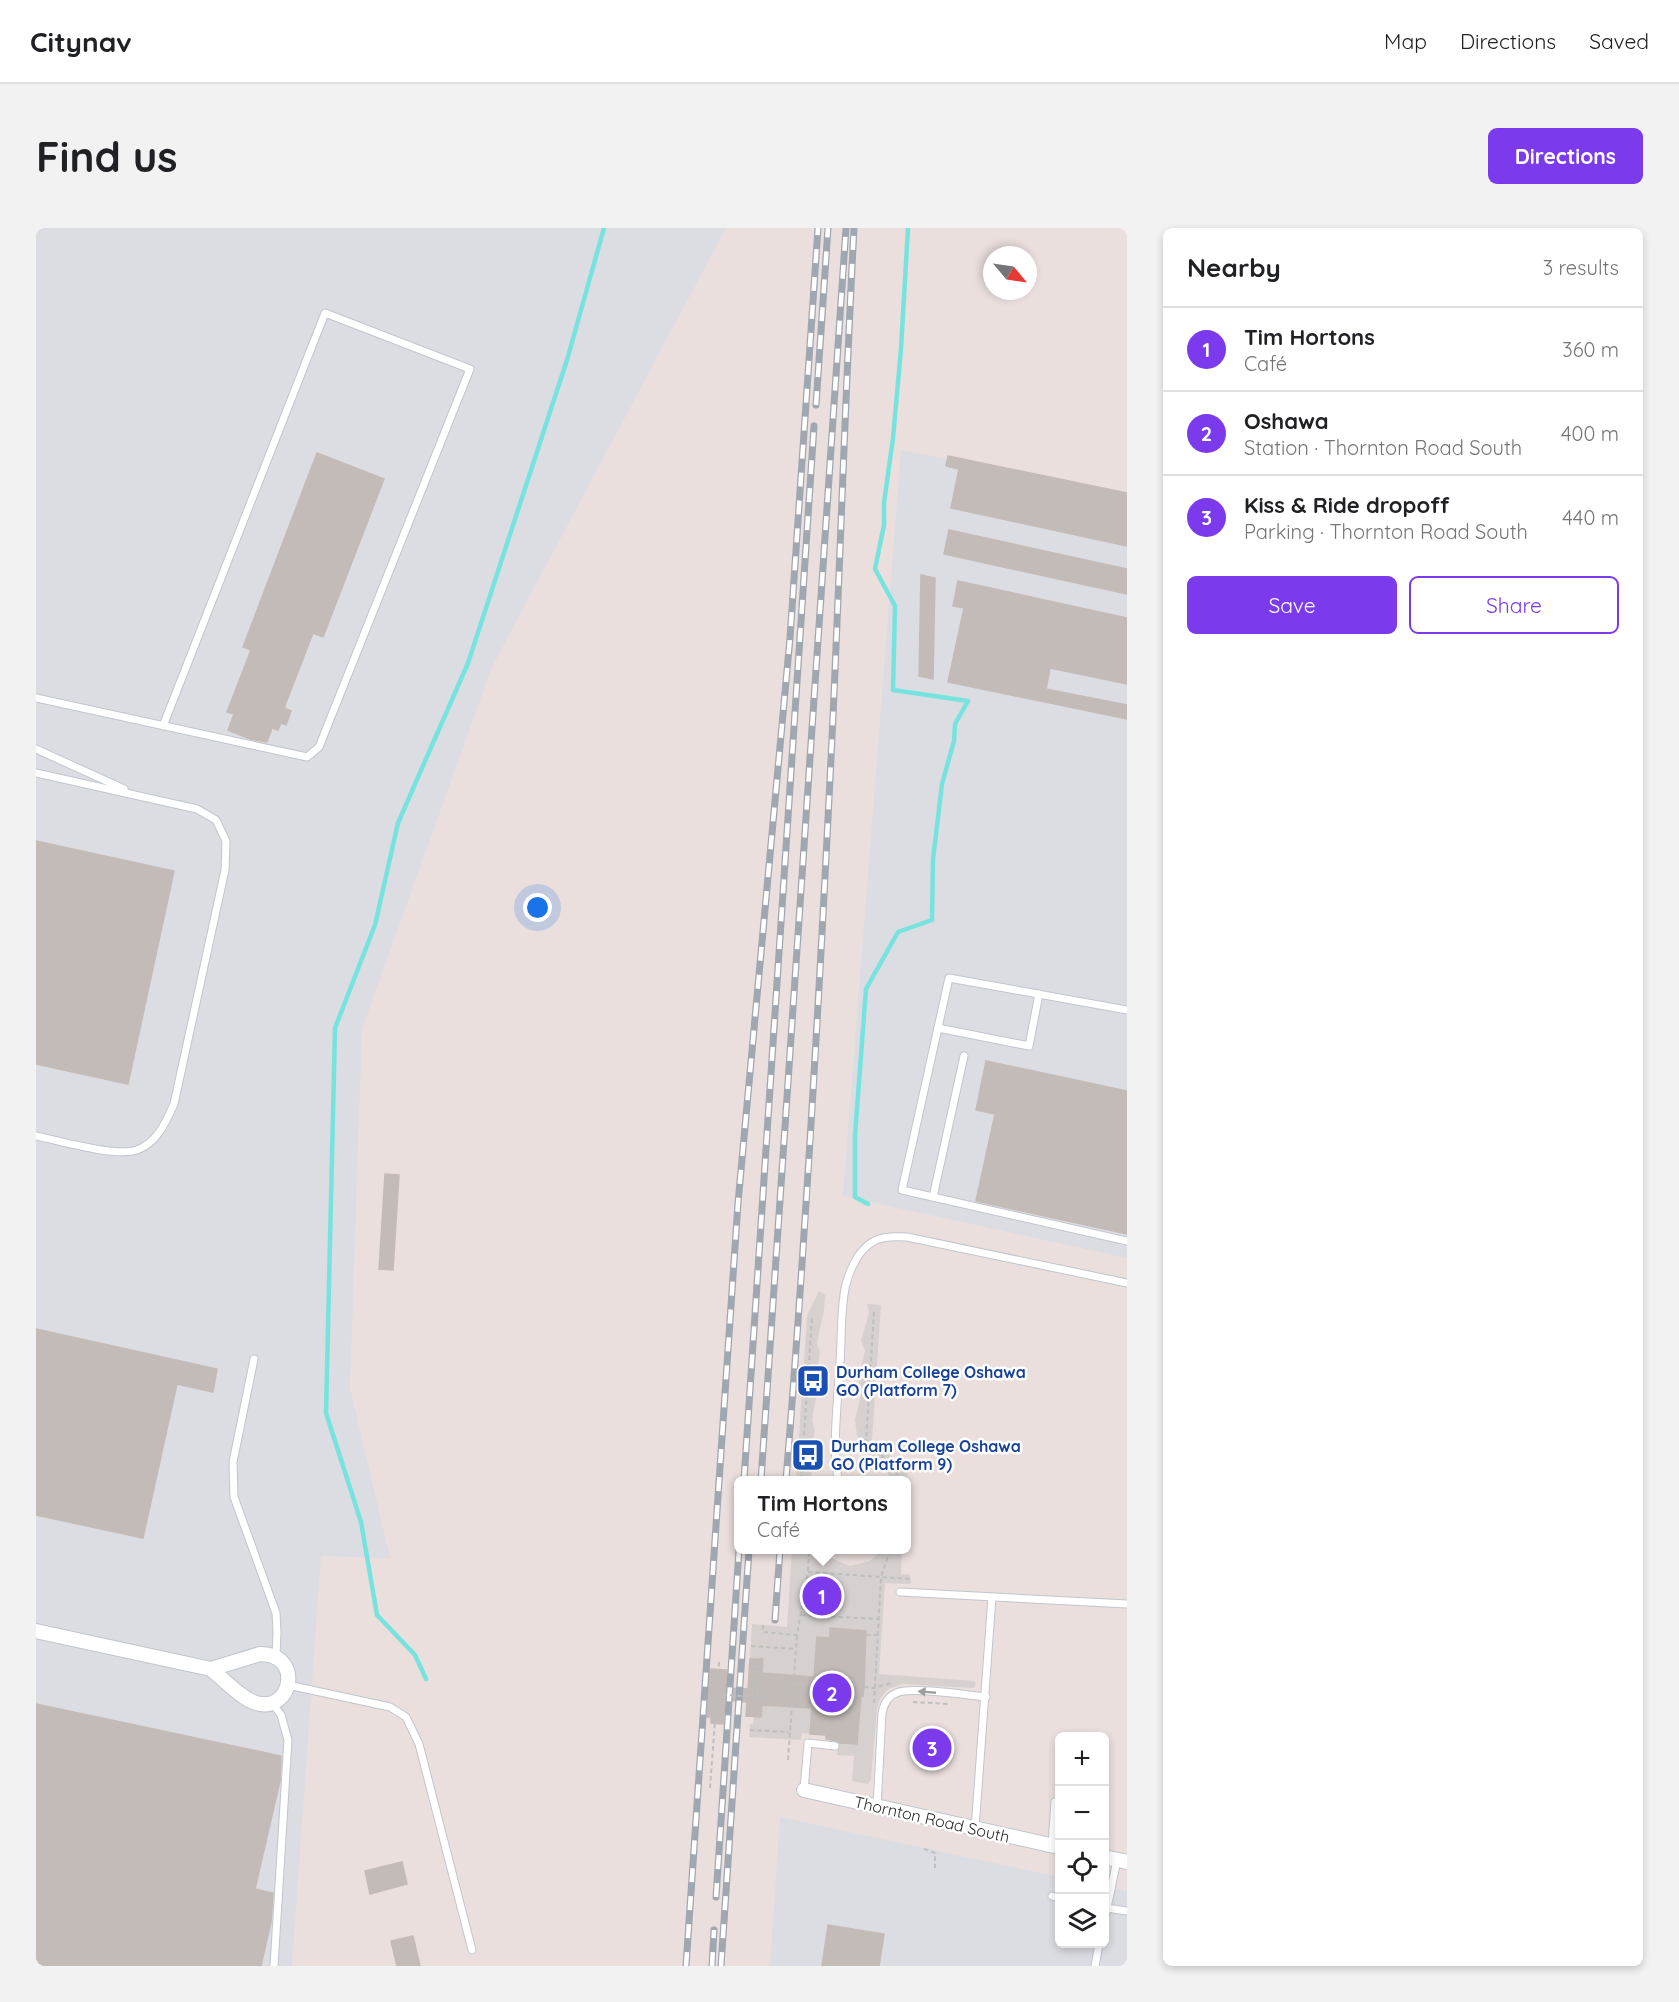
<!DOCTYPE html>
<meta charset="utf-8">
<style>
body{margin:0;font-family:Quicksand,sans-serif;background:#f2f2f2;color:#202124}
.controls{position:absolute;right:18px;bottom:18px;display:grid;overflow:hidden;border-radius:9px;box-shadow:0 3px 9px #0003}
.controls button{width:54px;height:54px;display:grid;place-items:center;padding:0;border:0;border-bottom:2px solid #e0e0e0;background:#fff;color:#202124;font:30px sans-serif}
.compass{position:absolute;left:947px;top:18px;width:54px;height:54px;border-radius:50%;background:#fff;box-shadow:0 3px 9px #0003;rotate:119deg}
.you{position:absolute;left:502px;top:680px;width:21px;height:21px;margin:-15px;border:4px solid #fff;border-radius:50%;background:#1a73e8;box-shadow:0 0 0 9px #1a73e833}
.badge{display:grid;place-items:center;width:39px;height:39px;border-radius:50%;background:#7c3aed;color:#fff;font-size:20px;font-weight:700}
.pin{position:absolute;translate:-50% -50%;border:3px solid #fff;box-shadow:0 2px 6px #0006}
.popup{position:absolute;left:698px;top:1248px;width:177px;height:78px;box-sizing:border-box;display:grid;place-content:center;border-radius:9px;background:#fff;filter:drop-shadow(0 2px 4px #0005);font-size:20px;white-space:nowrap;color:#757577}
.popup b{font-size:22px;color:#202124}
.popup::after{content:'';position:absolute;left:50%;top:100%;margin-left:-12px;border:12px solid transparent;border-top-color:#fff}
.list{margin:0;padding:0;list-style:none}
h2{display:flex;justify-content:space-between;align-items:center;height:78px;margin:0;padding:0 24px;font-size:26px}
h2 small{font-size:20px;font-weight:400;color:#757577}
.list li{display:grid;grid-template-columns:39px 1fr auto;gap:18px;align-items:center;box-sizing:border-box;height:84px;padding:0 24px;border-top:2px solid #e0e0e0}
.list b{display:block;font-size:22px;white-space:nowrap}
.list p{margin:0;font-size:20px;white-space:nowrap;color:#757577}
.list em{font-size:20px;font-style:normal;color:#757577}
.actions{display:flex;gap:12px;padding:18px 24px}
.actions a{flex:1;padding:14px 0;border:2px solid #7c3aed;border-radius:9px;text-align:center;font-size:21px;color:#7c3aed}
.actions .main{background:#7c3aed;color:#fff}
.icon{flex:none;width:33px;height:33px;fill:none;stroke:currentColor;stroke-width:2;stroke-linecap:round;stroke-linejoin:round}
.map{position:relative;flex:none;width:1091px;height:1738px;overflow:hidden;border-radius:9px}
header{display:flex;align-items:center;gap:36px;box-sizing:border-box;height:84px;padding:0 30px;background:#fff;border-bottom:2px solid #e0e0e0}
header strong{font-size:28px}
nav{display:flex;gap:33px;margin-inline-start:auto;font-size:21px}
.intro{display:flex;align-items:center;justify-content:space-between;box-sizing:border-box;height:144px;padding:0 36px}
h1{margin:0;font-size:42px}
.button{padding:15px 27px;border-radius:9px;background:#7c3aed;color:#fff;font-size:21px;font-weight:700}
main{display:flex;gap:36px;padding:0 36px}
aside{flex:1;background:#fff;border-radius:9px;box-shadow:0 3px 9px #0003}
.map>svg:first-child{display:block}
</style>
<header>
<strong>Citynav</strong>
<nav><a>Map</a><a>Directions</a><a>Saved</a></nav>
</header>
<div class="intro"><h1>Find us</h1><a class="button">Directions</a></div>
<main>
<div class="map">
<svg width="1091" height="1738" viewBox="0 0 1091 1738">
<rect width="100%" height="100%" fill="#eadfdc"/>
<g fill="#dcdce3">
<path d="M 0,0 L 690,0 L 456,439 L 326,801 L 314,1160 L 354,1330 L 285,1328 L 256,1738 L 0,1738 Z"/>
<path d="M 865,222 L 1091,267 L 1091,1030 L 807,968 Z"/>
<path d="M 744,1589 L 1023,1649 L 1023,1716 L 1068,1716 L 1069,1658 L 1091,1663 L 1091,1738 L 734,1738 Z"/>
</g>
<g fill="#d6d1ce" fill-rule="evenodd">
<path d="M 783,1063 L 789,1067 L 788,1082 L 781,1115 L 784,1125 L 779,1155 L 781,1164 L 776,1192 L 779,1202 L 773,1229 L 777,1239 L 774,1252 L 760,1252 L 771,1088 Z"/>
<path d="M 831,1076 L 845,1077 L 836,1212 L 872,1242 L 870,1269 L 870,1252 L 856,1252 L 848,1240 L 830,1224 L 821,1208 L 819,1192 L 826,1162 L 822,1152 L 829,1123 L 825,1113 L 833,1084 Z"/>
<path d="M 756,1322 L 789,1322 L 797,1331 L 814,1338 L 834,1333 L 846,1322 L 866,1322 L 865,1346 L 874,1347 L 875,1354 L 874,1356 L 849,1355 L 843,1446 L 938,1453 L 940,1455 L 938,1460 L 867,1456 L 852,1461 L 844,1471 L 841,1480 L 835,1551 L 832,1556 L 816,1553 L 818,1528 L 801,1527 L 802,1515 L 821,1516 L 824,1479 L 823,1467 L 826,1468 L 830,1403 L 795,1400 L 794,1410 L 781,1409 L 778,1449 L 773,1449 L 777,1464 L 774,1506 L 766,1505 L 765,1512 L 713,1509 L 714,1496 L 717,1496 L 718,1488 L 725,1489 L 727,1462 L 726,1449 L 727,1432 L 714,1431 L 716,1396 L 751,1399 ZM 783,1354 L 790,1354 L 788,1383 L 781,1382 Z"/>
</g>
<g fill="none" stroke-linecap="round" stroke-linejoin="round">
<g stroke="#77e3df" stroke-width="4.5">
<path d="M 832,976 L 819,969 L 819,907 L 830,761 L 862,704 L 896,692 L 897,631 L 906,556 L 918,513 L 919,496 L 932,473 L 857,462 L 859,378 L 839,341 L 848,297 L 848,275 L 857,210 L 865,121 L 872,0"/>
<path d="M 390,1451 L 379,1427 L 341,1387 L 325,1294 L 290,1185 L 299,800 L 339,697 L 362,595 L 432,435 L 531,132 L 568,0"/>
</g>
</g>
<g fill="#c2bbb7" stroke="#c5bbb6" stroke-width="1.5">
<path d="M 281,225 L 348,251 L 287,409 L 277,405 L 248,480 L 255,483 L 250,497 L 245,495 L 242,502 L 236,500 L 231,514 L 214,511 L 192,502 L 198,486 L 191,484 L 215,422 L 207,419 Z"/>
<path d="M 912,228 L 1091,265 L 1091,318 L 915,280 L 923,241 L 910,238 Z"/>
<path d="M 913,302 L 1091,341 L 1091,366 L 908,326 Z"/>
<path d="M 885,347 L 899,350 L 897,451 L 883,448 Z"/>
<path d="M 922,353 L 1091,390 L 1091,456 L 1014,440 L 1010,461 L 1091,477 L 1091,491 L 912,454 L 928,380 L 917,378 Z"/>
<path d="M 0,613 L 138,643 L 92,856 L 0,836 Z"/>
<path d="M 950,833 L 1091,863 L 1091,1006 L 940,973 L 959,886 L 940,882 Z"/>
<path d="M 349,946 L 363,947 L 357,1042 L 343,1041 Z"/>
<path d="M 0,1101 L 181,1141 L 177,1164 L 141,1156 L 107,1310 L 0,1287 Z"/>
<path d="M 794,1400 L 830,1403 L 828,1459 L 827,1468 L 825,1467 L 821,1516 L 804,1515 L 800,1513 L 790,1511 L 790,1507 L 774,1506 L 776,1480 L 726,1477 L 725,1489 L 710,1488 L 711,1474 L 689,1472 L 687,1496 L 675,1495 L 675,1489 L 671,1489 L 674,1441 L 691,1442 L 690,1460 L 712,1461 L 714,1431 L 727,1431 L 726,1445 L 778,1449 L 781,1409 L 794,1410 Z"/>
<path d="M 0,1476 L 245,1528 L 244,1553 L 219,1661 L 237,1665 L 235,1694 L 225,1738 L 0,1738 Z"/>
<path d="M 366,1634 L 371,1656 L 334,1666 L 329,1643 Z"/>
<path d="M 792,1697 L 848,1706 L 843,1738 L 786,1738 Z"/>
<path d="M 377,1708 L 384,1738 L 361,1738 L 355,1713 Z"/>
</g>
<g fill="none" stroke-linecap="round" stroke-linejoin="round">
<g stroke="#c0c6ce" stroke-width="9">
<g id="service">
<path d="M 0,470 L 271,529 L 283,519 L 434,141 L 289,85 L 127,498"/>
<path d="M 0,521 L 88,561"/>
<path d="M 0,545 L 161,581 L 180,592 L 190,613 L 189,642 L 138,876 C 130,894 121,915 101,922 C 78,929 25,913 0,908"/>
<path d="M 1091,782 L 913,750 L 866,962 L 1091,1013"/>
<path d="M 902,800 L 993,818 L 1003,766"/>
<path d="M 897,969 L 928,828"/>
<path d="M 218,1131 L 197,1234 L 198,1269 L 240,1385 L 241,1404 L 240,1429"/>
<path d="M 802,1252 C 796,1214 802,1173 804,1134 C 806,1109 804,1081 810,1056 C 813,1045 820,1028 829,1020 C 840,1008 856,1008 871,1009 L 1091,1055"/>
<path d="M 864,1364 L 1091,1376"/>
<path d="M 252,1457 L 354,1479 L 370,1489 L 383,1516 L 436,1722"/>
<path d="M 236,1475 L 245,1487 L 252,1512 L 238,1738"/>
<path d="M 768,1562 L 772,1515 L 799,1518"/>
<path d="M 841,1579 L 846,1485 C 848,1475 853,1467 863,1464 C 879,1459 931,1467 950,1469"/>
<path d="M 939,1601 L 956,1369"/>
<path d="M 1016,1617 L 1019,1574"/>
<path d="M 1081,1632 L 1071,1680 L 1091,1683"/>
<path d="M 1016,1668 L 1023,1670"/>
<path d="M 1068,1679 L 1071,1680 L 1068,1691"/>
<path d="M 1059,1738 L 1063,1716"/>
</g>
</g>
<g stroke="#c0c6ce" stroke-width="16">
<g id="minor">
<path d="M 0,1403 L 175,1441"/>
<path d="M 224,1426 C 268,1426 256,1486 220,1475 C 206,1471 187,1451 175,1441 Z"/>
<path d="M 768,1562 L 1023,1619"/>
<path d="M 1068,1629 L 1091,1634"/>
</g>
</g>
<g stroke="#bfbfbf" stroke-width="2" stroke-dasharray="4.5 3" stroke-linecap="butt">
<path d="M 838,1084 L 830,1214 L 861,1241 L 862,1252"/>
<path d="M 765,1252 L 776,1090"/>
<path d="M 854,1322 L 845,1349 L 875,1351"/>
<path d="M 772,1343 L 773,1322"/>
<path d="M 765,1387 L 842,1391"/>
<path d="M 727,1397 L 727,1404 L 761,1407 L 772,1344 L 845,1349 L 838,1475"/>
<path d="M 830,1407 L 841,1407"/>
<path d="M 715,1418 L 760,1421"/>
<path d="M 828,1459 L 838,1460 L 855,1455"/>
<path d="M 716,1469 L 718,1439 L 723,1439 L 721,1469"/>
<path d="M 877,1474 L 913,1476"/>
<path d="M 718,1480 L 718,1469 L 738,1470 L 758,1455 L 772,1455"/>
<path d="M 714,1502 L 753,1504"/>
<path d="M 752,1532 L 761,1407"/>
<path d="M 674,1560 L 681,1466"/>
<path d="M 888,1621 L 899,1625 L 899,1640"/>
</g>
<use href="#service" stroke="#fff" stroke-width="7"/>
<use href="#minor" stroke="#fff" stroke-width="14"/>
<g stroke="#9fa7b1" stroke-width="7">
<g id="rail">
<path d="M 780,177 L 792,0"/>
<path d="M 708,1252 L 778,198"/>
<path d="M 725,1252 L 810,0"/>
<path d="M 750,1252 C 770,1006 784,758 796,510 C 804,340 809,170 818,0"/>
<path d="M 739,1392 L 744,1322"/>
<path d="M 680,1669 L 703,1322"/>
<path d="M 650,1738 L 702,975 L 754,410 L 782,0"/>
<path d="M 676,1738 L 678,1702"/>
<path d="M 685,1738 L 713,1322"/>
</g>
</g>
<use href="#rail" stroke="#fff" stroke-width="4.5" stroke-dasharray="14" stroke-linecap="butt"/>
<path stroke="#bfbfbf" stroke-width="2" stroke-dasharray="4.5 3" stroke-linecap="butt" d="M 683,1434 L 681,1466 L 718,1469 L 718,1480"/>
</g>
<defs><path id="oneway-solid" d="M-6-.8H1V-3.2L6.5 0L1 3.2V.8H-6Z" transform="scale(1.5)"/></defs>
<use fill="#9f9f9f" href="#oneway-solid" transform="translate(891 1464) rotate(-175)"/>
<defs>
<g id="bus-square" transform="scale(1.725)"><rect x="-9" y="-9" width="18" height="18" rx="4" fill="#1a4fb4" stroke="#fff"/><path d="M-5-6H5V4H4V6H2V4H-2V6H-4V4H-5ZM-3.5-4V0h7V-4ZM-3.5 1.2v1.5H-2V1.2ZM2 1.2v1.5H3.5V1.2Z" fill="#fff"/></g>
</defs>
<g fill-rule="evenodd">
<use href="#bus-square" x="777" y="1153"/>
<use href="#bus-square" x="772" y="1227"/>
</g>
<g text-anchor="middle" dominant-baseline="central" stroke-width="5" stroke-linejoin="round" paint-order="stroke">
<g font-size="16" font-weight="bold" fill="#164399" stroke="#fff" text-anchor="start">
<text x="800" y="1144">Durham College Oshawa<tspan x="800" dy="18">GO (Platform 7)</tspan></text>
<text x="795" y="1218">Durham College Oshawa<tspan x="795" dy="18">GO (Platform 9)</tspan></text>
</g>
<g font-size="16" fill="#292929" stroke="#fff">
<text transform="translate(896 1591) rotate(13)">Thornton Road South</text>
</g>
</g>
</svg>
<div class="controls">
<button>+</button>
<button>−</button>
<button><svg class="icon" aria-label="locate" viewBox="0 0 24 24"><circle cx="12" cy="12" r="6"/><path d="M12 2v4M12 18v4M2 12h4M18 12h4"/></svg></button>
<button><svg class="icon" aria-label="layers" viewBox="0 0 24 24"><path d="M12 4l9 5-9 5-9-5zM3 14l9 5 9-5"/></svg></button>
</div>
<svg class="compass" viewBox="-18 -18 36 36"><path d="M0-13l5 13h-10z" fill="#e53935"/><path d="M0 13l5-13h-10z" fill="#757577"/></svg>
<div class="you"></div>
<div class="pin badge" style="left:786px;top:1368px">1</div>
<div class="popup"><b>Tim Hortons</b>Café</div>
<div class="pin badge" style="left:796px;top:1465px">2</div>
<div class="pin badge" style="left:896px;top:1520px">3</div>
</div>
<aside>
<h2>Nearby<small>3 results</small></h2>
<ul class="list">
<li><span class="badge">1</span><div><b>Tim Hortons</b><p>Café</p></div><em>360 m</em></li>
<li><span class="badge">2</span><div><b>Oshawa</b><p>Station · Thornton Road South</p></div><em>400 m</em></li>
<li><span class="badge">3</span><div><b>Kiss &amp; Ride dropoff</b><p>Parking · Thornton Road South</p></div><em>440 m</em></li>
</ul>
<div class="actions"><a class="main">Save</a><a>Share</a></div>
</aside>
</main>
